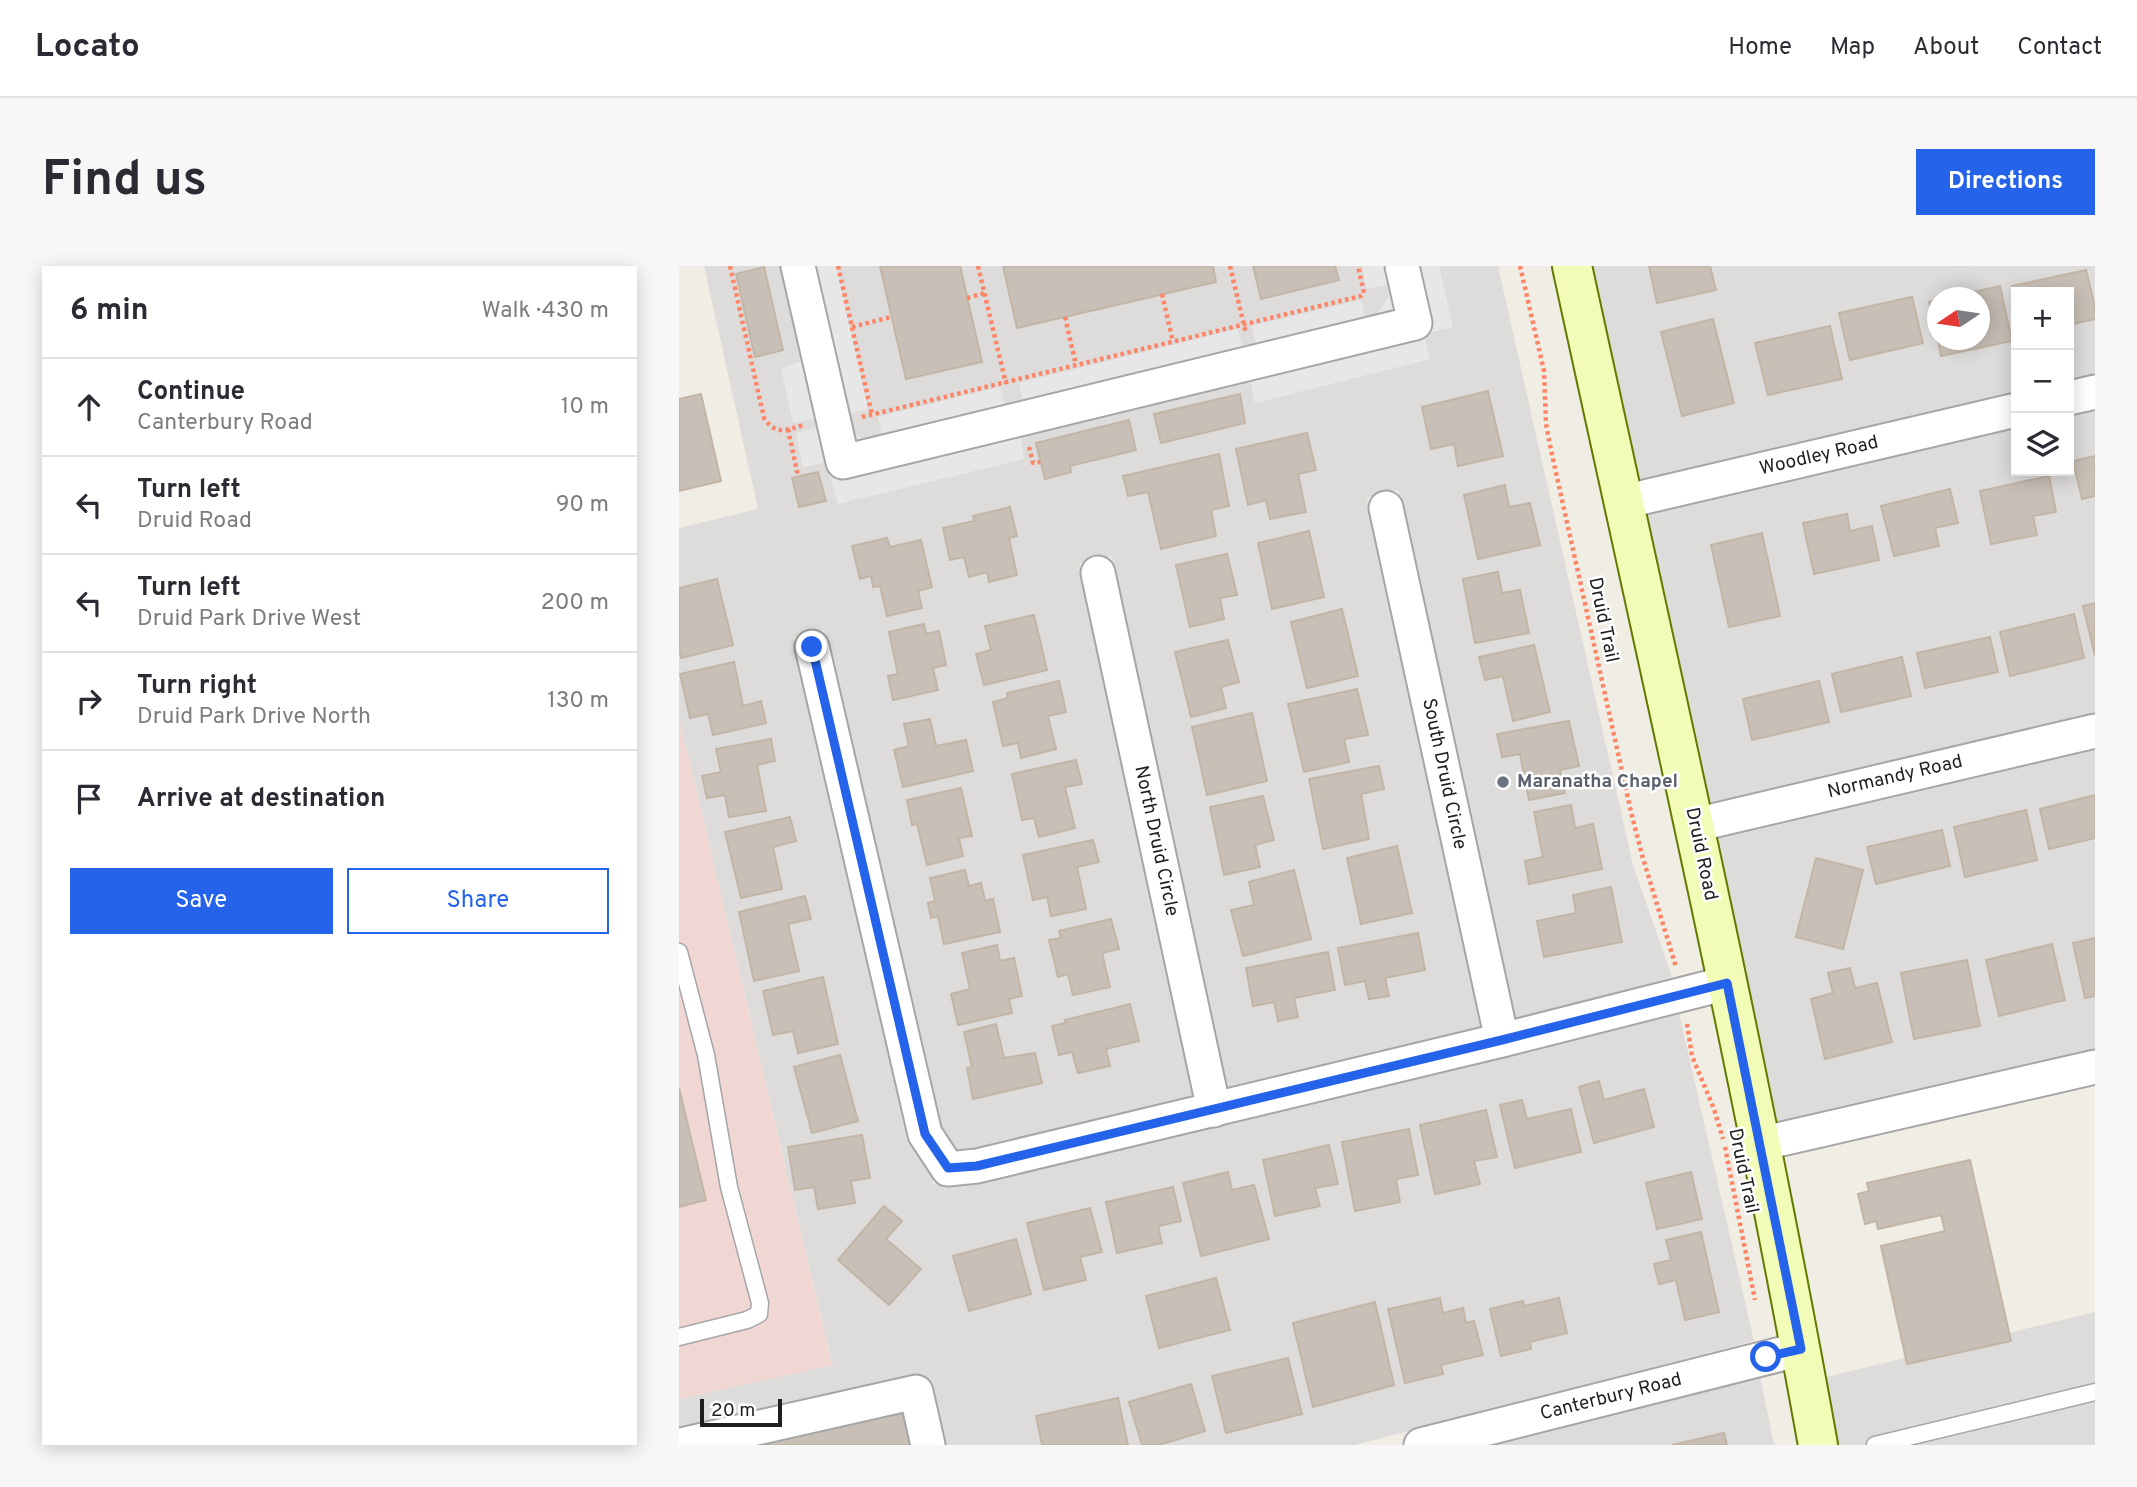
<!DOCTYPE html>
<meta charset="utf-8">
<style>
body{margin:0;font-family:Overpass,sans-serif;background:#f7f7f7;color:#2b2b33}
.controls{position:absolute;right:21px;top:21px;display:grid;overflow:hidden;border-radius:0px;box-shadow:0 4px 18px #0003}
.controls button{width:63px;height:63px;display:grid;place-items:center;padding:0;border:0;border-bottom:2px solid #e1e1e2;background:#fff;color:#2b2b33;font:35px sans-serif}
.compass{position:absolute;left:1248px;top:21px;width:63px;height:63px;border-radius:50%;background:#fff;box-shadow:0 4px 18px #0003;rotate:257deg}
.scale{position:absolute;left:21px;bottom:18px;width:82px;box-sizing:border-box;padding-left:7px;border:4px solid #1f1f1f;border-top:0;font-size:19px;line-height:24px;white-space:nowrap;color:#1f1f1f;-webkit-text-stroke:5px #fff;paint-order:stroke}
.stop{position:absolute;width:21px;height:21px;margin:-16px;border:5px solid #2563eb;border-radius:50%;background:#fff}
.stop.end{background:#2563eb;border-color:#fff;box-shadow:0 2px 7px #0008}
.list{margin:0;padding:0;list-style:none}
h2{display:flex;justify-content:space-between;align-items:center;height:91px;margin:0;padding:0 28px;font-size:30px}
h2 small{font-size:23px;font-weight:400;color:#7c7c81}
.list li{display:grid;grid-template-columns:46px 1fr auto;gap:21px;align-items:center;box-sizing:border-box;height:98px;padding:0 28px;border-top:2px solid #e1e1e2}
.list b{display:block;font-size:26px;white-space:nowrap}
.list p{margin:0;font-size:23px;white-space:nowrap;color:#7c7c81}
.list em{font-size:23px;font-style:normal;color:#7c7c81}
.actions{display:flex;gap:14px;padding:21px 28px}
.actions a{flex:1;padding:16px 0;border:2px solid #2563eb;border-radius:0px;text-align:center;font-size:24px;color:#2563eb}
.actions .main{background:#2563eb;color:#fff}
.icon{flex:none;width:38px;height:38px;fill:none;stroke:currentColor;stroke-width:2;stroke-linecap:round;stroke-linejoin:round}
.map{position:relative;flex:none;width:1416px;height:1179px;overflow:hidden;border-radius:0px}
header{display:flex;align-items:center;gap:42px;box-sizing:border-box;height:98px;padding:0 35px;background:#fff;border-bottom:2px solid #e1e1e2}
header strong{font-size:33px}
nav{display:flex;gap:38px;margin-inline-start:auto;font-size:24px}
.intro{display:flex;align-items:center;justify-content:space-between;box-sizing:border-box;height:168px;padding:0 42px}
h1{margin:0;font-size:49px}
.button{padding:18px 32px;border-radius:0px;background:#2563eb;color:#fff;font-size:24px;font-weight:700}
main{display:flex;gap:42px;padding:0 42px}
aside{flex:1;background:#fff;border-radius:0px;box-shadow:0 4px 18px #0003}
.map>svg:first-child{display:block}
</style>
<header>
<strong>Locato</strong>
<nav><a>Home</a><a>Map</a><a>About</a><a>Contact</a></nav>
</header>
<div class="intro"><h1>Find us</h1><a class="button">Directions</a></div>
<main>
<aside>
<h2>6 min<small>Walk · 430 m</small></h2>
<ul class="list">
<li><svg class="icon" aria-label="ahead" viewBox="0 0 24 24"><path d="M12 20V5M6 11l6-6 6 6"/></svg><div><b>Continue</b><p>Canterbury Road</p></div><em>10 m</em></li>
<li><svg class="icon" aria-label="left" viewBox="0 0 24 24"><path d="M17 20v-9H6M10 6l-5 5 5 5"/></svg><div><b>Turn left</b><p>Druid Road</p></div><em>90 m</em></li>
<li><svg class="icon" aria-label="left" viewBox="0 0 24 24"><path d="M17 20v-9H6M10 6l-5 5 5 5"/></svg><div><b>Turn left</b><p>Druid Park Drive West</p></div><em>200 m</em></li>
<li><svg class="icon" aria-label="right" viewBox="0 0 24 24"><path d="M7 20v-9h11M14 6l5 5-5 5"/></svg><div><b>Turn right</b><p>Druid Park Drive North</p></div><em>130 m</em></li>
<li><svg class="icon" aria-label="arrive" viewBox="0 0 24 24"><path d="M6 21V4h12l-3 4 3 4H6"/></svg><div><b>Arrive at destination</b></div></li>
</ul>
<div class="actions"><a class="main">Save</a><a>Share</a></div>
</aside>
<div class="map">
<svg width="1416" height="1179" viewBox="0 0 1416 1179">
<rect width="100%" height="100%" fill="#f0ede4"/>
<g fill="#dddcdb" fill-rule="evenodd">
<path d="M 25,0 L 819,0 L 954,599 L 993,711 L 835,756 L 719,224 L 688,232 L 805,764 L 548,827 L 432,290 L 401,297 L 517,834 L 278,888 L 261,862 L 145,364 L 114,371 L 231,872 L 254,907 L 254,918 L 261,917 L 264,922 L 274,916 L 1000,747 L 1075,1075 L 676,1179 L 267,1179 L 253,1123 L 0,1165 L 0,1133 L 153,1098 L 0,451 L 0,262 L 79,243 Z"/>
<path d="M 909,0 L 1416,0 L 1416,111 L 1390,117 L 1390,26 L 1337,26 L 1337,130 L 956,218 ZM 1258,32 L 1300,32 L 1300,74 L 1258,74 Z"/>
<path d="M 1416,140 L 1416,450 L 1028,541 L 962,246 L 1337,159 L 1337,205 L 1390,205 L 1390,146 Z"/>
<path d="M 1416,479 L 1416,787 L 1094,860 L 1034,569 Z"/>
<path d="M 1416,1046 L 1416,1179 L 1155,1179 L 1143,1112 Z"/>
<path d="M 1081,1109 L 1095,1179 L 804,1179 Z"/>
</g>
<path fill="#f1d7d3" d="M 0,451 L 153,1099 L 0,1133 Z"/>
<path fill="#e7e7e7" d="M 102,0 L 157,0 L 189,143 L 169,148 L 172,164 L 180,171 L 192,175 L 204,173 L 199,151 L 321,121 L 326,140 L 344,137 L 340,117 L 559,63 L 564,81 L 568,84 L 577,78 L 573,60 L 682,34 L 687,53 L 696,50 L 710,31 L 710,21 L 708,19 L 688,23 L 683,0 L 760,0 L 774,61 L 749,67 L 746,73 L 751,93 L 576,137 L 572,118 L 568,115 L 342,171 L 345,193 L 159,238 L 147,198 L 144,197 L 124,201 L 117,167 L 138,161 L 135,153 L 114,157 L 102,102 L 123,95 Z"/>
<g fill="#c8c0b7" stroke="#c2b5a6" stroke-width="2">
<path d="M 201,0 L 281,0 L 303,96 L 227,113 Z"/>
<path d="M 324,0 L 534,0 L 537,16 L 338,62 Z"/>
<path d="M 574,0 L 656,0 L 660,14 L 582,33 Z"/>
<path d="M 970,0 L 1031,0 L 1037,24 L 978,37 Z"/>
<path d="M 85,1 L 104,84 L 76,91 L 57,8 Z"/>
<path d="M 1407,4 L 1416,41 L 1416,53 L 1390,59 L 1390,26 L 1337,26 L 1337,37 L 1333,20 Z"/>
<path d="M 1321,20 L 1333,75 L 1262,90 L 1259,74 L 1300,74 L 1300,32 L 1270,32 Z"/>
<path d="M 1233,31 L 1244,77 L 1171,94 L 1160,47 Z"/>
<path d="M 1258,34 L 1258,72 L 1250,36 Z"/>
<path d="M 1034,53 L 1055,137 L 1003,150 L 982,66 Z"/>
<path d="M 1151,60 L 1163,113 L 1089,129 L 1076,77 Z"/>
<path d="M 809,125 L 824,190 L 779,200 L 775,178 L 752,183 L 743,141 Z"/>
<path d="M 22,128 L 42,215 L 0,225 L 0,133 Z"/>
<path d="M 561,128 L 566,157 L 482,177 L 475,148 Z"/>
<path d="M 450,154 L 457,184 L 391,200 L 392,206 L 366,213 L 357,177 Z"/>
<path d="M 628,167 L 637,204 L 619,208 L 627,246 L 591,253 L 587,234 L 569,239 L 557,183 Z"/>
<path d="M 540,188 L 550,240 L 532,244 L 537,270 L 482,283 L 469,226 L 449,230 L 444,210 Z"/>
<path d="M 1416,190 L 1416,230 L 1403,233 L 1394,195 Z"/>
<path d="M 139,206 L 147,235 L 120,241 L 113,212 Z"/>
<path d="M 1370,210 L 1377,246 L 1354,250 L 1358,269 L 1312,278 L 1301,225 Z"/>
<path d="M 826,219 L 830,241 L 851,237 L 861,279 L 799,293 L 785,229 Z"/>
<path d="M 1271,223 L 1279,257 L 1256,262 L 1260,280 L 1215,290 L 1202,240 Z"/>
<path d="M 331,241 L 338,270 L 330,272 L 338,309 L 310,316 L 308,306 L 290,311 L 285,291 L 271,294 L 264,262 L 295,255 L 294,250 Z"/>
<path d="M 1168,248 L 1171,265 L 1193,260 L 1200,294 L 1135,308 L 1124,257 Z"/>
<path d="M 630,265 L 645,331 L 593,343 L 579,277 Z"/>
<path d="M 1083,267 L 1101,350 L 1050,361 L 1032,279 Z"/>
<path d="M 208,272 L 211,281 L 242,274 L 253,321 L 239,325 L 243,342 L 208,350 L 201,320 L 194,321 L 192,310 L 181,313 L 173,280 Z"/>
<path d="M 548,288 L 558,329 L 541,332 L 545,353 L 511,361 L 497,299 Z"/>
<path d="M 819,306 L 823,327 L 841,324 L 850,367 L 796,377 L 784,313 Z"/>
<path d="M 38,313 L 54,379 L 2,392 L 0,382 L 0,322 Z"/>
<path d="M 1416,337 L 1416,390 L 1404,340 Z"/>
<path d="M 663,343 L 679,410 L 628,422 L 612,356 Z"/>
<path d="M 1395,348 L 1405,392 L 1331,410 L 1321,366 Z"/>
<path d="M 355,349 L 368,404 L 305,419 L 297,388 L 312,384 L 306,360 Z"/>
<path d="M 245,358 L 247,368 L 260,365 L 267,399 L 254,402 L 259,424 L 214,434 L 209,410 L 219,408 L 210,366 Z"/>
<path d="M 1311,371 L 1319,406 L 1246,422 L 1238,387 Z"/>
<path d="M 549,374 L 560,416 L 542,421 L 547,442 L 512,451 L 496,386 Z"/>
<path d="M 855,379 L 871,446 L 834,455 L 824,410 L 806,414 L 800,391 Z"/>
<path d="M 1223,391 L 1232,430 L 1162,446 L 1153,408 Z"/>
<path d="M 55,396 L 64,440 L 82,435 L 87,457 L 34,469 L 29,448 L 11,452 L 1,408 Z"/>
<path d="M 380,415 L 387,446 L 369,450 L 377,483 L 342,492 L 339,477 L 324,480 L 314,436 L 329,432 L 328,427 Z"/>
<path d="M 1140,415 L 1150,456 L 1073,474 L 1064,433 Z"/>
<path d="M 678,423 L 689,469 L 665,473 L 670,496 L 625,506 L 609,438 Z"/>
<path d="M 573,447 L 588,515 L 528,529 L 513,461 Z"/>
<path d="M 251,453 L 257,480 L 287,474 L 294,505 L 224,521 L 215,484 L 230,480 L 225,458 Z"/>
<path d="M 890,455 L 900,500 L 881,504 L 886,527 L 850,534 L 841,488 L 823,491 L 818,468 Z"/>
<path d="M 92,473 L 96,495 L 78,499 L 87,545 L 50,551 L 46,529 L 28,532 L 23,510 L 42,506 L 37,483 Z"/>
<path d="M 397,494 L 403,518 L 386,521 L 396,562 L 360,571 L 355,552 L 343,554 L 333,508 Z"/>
<path d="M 700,500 L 705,523 L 682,528 L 690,573 L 644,583 L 630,513 Z"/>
<path d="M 282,522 L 293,570 L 280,572 L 284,590 L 248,599 L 238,558 L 233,559 L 228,534 Z"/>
<path d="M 1416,529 L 1416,572 L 1370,583 L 1361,543 Z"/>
<path d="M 584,530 L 595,574 L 576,579 L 581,601 L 545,609 L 531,541 Z"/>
<path d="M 892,539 L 896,562 L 914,558 L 923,603 L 850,618 L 846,595 L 864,591 L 855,546 Z"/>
<path d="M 1347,544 L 1358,594 L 1286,611 L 1275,561 Z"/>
<path d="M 111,551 L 117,575 L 94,581 L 103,623 L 62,632 L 46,566 Z"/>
<path d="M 1263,564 L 1271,600 L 1197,618 L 1188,581 Z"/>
<path d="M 414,574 L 420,596 L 398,601 L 407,643 L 372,650 L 368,631 L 354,634 L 344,589 Z"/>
<path d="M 718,580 L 733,647 L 682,658 L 668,592 Z"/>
<path d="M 1137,592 L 1184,604 L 1164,683 L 1117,671 Z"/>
<path d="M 286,604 L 290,620 L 302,617 L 306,635 L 314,633 L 321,666 L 265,678 L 259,650 L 252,652 L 249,637 L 256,635 L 251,612 Z"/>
<path d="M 615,604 L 632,673 L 564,690 L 552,644 L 575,639 L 570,616 Z"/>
<path d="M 932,621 L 943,676 L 865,691 L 858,655 L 897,647 L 894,629 Z"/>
<path d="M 126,630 L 132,653 L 109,658 L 120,705 L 75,715 L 60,646 Z"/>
<path d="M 432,653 L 440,683 L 423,687 L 431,721 L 394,729 L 389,708 L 379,711 L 370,674 L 382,672 L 380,665 Z"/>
<path d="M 739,667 L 746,704 L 706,712 L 710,730 L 690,733 L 686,715 L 666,719 L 659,682 Z"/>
<path d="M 1416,672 L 1416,730 L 1406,732 L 1394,677 Z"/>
<path d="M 1373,678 L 1386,734 L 1320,750 L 1307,694 Z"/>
<path d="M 318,679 L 321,695 L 335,692 L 343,730 L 330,733 L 333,747 L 279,759 L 272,728 L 291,723 L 283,687 Z"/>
<path d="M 649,686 L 656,724 L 615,732 L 619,751 L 599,755 L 595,736 L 574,740 L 567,702 Z"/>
<path d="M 1288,694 L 1301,760 L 1235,773 L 1222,707 Z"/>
<path d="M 1171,702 L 1176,722 L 1198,717 L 1213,776 L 1146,793 L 1132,733 L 1154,727 L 1149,707 Z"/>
<path d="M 144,711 L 159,778 L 119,787 L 114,765 L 94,769 L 84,725 Z"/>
<path d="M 451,738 L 460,775 L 427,783 L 431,800 L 399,807 L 393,786 L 380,789 L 373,760 L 386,757 L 386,754 Z"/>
<path d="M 317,758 L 325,792 L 356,787 L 363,817 L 294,833 L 288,802 L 293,801 L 285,766 Z"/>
<path d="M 161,789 L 179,855 L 133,867 L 115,801 Z"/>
<path d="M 920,815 L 925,834 L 965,823 L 975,861 L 915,877 L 900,821 Z"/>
<path d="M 0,822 L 27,934 L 0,941 Z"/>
<path d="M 843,834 L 848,853 L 892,843 L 902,886 L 836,902 L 821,839 Z"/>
<path d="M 807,844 L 818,891 L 795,895 L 801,918 L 756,928 L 741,859 Z"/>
<path d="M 730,863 L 739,909 L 717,913 L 721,936 L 676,945 L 663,876 Z"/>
<path d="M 183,869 L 191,912 L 172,915 L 176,937 L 139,943 L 135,921 L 116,924 L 109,881 Z"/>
<path d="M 650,879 L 659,918 L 636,922 L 641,940 L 596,950 L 584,894 Z"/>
<path d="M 1291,894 L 1332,1075 L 1228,1098 L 1202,980 L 1266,965 L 1262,949 L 1199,963 L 1197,955 L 1186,958 L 1179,928 L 1190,925 L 1188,917 Z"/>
<path d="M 549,906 L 553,924 L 575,919 L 590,973 L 522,990 L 504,917 Z"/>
<path d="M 1012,906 L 1023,953 L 978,963 L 967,917 Z"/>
<path d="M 494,921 L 502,955 L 479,960 L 483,977 L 438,987 L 427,936 Z"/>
<path d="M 205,940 L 223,955 L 207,973 L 242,1003 L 210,1039 L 159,994 Z"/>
<path d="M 411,942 L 423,986 L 401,991 L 407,1014 L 365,1024 L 348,957 Z"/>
<path d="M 1022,966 L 1040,1046 L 1006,1054 L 997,1014 L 980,1018 L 975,998 L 992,994 L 987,974 Z"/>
<path d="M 337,973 L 352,1028 L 290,1045 L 274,990 Z"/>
<path d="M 537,1012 L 551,1064 L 480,1082 L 467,1030 Z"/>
<path d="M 761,1032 L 764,1047 L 784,1042 L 787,1057 L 795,1055 L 804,1089 L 762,1099 L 764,1108 L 726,1117 L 709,1043 Z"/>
<path d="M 880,1032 L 888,1067 L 851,1076 L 852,1083 L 822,1090 L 811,1043 L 844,1035 L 845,1040 Z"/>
<path d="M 696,1036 L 715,1119 L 634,1141 L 614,1057 Z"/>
<path d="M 609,1092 L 623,1148 L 547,1167 L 533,1110 Z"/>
<path d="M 512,1118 L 526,1165 L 480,1179 L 463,1179 L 450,1136 Z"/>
<path d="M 439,1132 L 449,1179 L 363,1179 L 357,1150 Z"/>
<path d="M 224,1146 L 231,1179 L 78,1179 Z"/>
<path d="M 1045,1167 L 1048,1179 L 993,1179 Z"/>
</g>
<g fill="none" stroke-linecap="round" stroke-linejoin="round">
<g stroke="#a6a6a6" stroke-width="19">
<g id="lane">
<path d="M 0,686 L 27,789 L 50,921 L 81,1037 L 80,1048 L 68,1054 L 0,1071"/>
<path d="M 1196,1179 L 1416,1126"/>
</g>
</g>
<g stroke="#a6a6a6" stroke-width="37">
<g id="street">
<path d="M 119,0 L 164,196 L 736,57 L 723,0"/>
<path d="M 1390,132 L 1416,126"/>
<path d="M 944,236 L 1337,144"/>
<path d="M 707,242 L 823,774"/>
<path d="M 419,307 L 535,844"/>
<path d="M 133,381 L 246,868 L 269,903 L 298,900 L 823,774 L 1048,717"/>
<path d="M 1016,559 L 1416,465"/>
<path d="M 1081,878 L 1416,801"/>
<path d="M 2,1179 L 237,1126 L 249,1179"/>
<path d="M 742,1179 L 1122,1083"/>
</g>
</g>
<g stroke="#627a01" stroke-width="42">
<path id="secondary" d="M 893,0 C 978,392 1068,784 1139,1179"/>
</g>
<g stroke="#ff8466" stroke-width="4.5" stroke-dasharray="3.5 3.5" stroke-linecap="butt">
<path d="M 51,0 L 85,152 C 97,170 107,164 125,159"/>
<path d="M 159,0 L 193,149"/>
<path d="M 299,0 L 327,118"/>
<path d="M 551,0 L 567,68"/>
<path d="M 841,0 L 865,105 L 867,158 L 872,184 L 952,546 L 963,589 L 997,701"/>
<path d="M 483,28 L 494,76"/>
<path d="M 288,32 L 306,27"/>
<path d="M 386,51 L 397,99"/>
<path d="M 173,61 L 212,51"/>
<path d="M 183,151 L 682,30 L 685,27 L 679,0"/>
<path d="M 109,163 L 119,210"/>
<path d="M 350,181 L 354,197 L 361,196"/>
<path d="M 1008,758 L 1013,790 L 1035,843 L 1044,873"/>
<path d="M 1046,881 L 1076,1034"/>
</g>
<use href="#lane" stroke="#fff" stroke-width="16"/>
<use href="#street" stroke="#fff" stroke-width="33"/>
<use href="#secondary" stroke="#f2fcb6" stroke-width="38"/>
</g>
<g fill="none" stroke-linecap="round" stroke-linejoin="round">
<path stroke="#2563eb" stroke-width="9" d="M 133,381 L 246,868 L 269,902 L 298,900 L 823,774 L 1048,717 L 1122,1083 L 1087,1091"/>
</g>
<circle fill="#6b7280" stroke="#fff" stroke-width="2.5" cx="824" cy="516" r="7"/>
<g text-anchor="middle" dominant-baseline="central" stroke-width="5" stroke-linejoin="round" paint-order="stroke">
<g font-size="19" fill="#1f1f1f" stroke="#fff">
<text transform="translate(1140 190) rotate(-13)">Woodley Road</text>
<text transform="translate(924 354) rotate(78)">Druid Trail</text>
<text transform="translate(765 508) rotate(78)">South Druid Circle</text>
<text transform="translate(1216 511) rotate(-13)">Normandy Road</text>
<text transform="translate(477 575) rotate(78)">North Druid Circle</text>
<text transform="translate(1022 588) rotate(78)">Druid Road</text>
<text transform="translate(1064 905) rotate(78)">Druid Trail</text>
<text transform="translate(932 1131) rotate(-14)">Canterbury Road</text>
</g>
<g font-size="19" font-weight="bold" fill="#5b616d" stroke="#fff" text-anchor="start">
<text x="838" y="516">Maranatha Chapel</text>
</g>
</g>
</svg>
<div class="controls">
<button>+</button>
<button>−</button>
<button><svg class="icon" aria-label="layers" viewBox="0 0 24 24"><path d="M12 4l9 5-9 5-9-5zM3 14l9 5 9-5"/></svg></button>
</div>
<svg class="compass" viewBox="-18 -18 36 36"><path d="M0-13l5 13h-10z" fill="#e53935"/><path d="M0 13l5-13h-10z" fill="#7c7c81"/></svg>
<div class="scale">20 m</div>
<div class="stop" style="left:1087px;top:1091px"></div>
<div class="stop end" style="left:133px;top:381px"></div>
</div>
</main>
